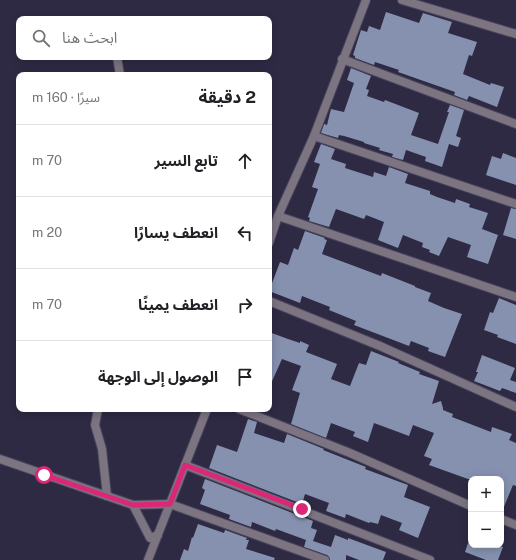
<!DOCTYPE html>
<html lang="ar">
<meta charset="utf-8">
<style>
body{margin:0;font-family:"Public Sans","Noto Sans Arabic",sans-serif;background:#f6f6f6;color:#202124;direction:rtl}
.controls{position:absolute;right:12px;bottom:12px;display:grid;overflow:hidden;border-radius:8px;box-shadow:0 2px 10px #0003}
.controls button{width:36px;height:36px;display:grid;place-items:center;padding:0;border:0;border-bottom:1px solid #e0e0e0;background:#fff;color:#202124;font:20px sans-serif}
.stop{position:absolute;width:12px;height:12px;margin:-9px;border:3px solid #db2777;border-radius:50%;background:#fff}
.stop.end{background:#db2777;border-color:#fff;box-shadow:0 1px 4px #0008}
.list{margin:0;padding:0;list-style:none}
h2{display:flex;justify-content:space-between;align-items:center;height:52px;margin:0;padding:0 16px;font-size:17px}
h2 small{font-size:13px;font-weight:400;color:#757577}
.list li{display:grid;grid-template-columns:26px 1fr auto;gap:12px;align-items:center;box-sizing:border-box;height:72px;padding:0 16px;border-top:1px solid #e0e0e0}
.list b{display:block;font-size:15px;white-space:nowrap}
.list em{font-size:13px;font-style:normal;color:#757577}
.icon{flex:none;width:22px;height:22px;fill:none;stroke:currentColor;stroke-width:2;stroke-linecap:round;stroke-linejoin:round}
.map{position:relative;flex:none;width:516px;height:560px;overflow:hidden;direction:ltr}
.search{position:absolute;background:#fff;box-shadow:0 2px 10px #0003;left:16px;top:16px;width:256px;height:44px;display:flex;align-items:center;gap:10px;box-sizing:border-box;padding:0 14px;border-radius:8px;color:#757577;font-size:15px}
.panel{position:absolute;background:#fff;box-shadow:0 2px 10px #0003;left:16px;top:72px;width:256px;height:340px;border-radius:8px;direction:rtl}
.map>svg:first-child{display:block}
</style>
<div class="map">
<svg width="516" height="560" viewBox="0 0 516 560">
<rect width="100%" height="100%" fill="#2e2a44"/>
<g fill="#8591af">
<path d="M 386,12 L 419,23 L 423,13 L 452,22 L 448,33 L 477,42 L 472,56 L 469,55 L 463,74 L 490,85 L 491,83 L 504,87 L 497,107 L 469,96 L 467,100 L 454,95 L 455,92 L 398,72 L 399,70 L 375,62 L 374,65 L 355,58 L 355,56 L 353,55 L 361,30 L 367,32 L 369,26 L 380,30 Z"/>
<path d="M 351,68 L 371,76 L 366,89 L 369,90 L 367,96 L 384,102 L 385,100 L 419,113 L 411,135 L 438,144 L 449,112 L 447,112 L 450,105 L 464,110 L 456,136 L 461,138 L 458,147 L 449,144 L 442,167 L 425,161 L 426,157 L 406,150 L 403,160 L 392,157 L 393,154 L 379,150 L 380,148 L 364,143 L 364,142 L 344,136 L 339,135 L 338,138 L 321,133 L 324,124 L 327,125 L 331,109 L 344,112 L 354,83 L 347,80 Z"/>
<path d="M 321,144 L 335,149 L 331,159 L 346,164 L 345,168 L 373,177 L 374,172 L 386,176 L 389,167 L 408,174 L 405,183 L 430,191 L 430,194 L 437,197 L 455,203 L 456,199 L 470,204 L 469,207 L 488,213 L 482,229 L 498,235 L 488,264 L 467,257 L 471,245 L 448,237 L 439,256 L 429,252 L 430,250 L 422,247 L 423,243 L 403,235 L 398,248 L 378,240 L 384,222 L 366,215 L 364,219 L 336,209 L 329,227 L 309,221 L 310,218 L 308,217 L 318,189 L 312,187 L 320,164 L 314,162 Z"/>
<path d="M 503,153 L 516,158 L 516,185 L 486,175 L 492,156 L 501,159 Z"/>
<path d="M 511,208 L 516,209 L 516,239 L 503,235 Z"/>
<path d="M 305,231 L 325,238 L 324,239 L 327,240 L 322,254 L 381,276 L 382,273 L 415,286 L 415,287 L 431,293 L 428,301 L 444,308 L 462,314 L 445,357 L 428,351 L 429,348 L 411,341 L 409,346 L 354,325 L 356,321 L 329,310 L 330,307 L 302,296 L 300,303 L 269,291 L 280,262 L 288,265 L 294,248 L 298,250 Z"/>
<path d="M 499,298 L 516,305 L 516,344 L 497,337 L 498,335 L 484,330 L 490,312 L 493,313 Z"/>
<path d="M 269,332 L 288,339 L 300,343 L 300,341 L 309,345 L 306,352 L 337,364 L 331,379 L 350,386 L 359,363 L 366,365 L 371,351 L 399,362 L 398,363 L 420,372 L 419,374 L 439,381 L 432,404 L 441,401 L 443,408 L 443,410 L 453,414 L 452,417 L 491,432 L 492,427 L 512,434 L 509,440 L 516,443 L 516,486 L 513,485 L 501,514 L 501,479 L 468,479 L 429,465 L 432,459 L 424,456 L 434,433 L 413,425 L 409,436 L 374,423 L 368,442 L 353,436 L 355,432 L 331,423 L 326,438 L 291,424 L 300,393 L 292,390 L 301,366 L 282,359 L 269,388 Z"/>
<path d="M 482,355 L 515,368 L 510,380 L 516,382 L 516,393 L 502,388 L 500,391 L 474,381 L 478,372 L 476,372 Z"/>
<path d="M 248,419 L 257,422 L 254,433 L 284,443 L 287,434 L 324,449 L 323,450 L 366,467 L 365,469 L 408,485 L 404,497 L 430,507 L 418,538 L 399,530 L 402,523 L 381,515 L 378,524 L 370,522 L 369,523 L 346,514 L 345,518 L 326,511 L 329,503 L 305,494 L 302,504 L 209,468 L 217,445 L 237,452 Z"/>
<path d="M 205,479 L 313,521 L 311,528 L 317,530 L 313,541 L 331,547 L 335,535 L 348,540 L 348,538 L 386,552 L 383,560 L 359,560 L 346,555 L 346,560 L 330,560 L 329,557 L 327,555 L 304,547 L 306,540 L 276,529 L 275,531 L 252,522 L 251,527 L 229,519 L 230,515 L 200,504 L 205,490 L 202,488 Z"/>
<path d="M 198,524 L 224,533 L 225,530 L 247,538 L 246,540 L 249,540 L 246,549 L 275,558 L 274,560 L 180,560 L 184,549 L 188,551 L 192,537 L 193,538 Z"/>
<path d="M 468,543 L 471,545 L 497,545 L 503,547 L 498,560 L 486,560 L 465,552 Z"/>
</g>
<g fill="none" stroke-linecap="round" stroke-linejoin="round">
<g stroke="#49455e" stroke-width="10">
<g id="street">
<path d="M 402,0 L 516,34"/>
<path d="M 117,57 L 120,75"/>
<path d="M 342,59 L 516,124"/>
<path d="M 314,136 L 516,204"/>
<path d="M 278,216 L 516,297"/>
<path d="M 269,243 L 278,216 L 314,136 L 366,0"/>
<path d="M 269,301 L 380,346 L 516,407"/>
<path d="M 98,409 L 95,425 L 102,449 L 107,496"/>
<path d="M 239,409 L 350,453 L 471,506"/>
<path d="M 0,459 L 133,505 L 170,504 L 325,560"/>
<path d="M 185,465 L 430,560"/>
<path d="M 133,505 L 150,538 L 158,535"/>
<path d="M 501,519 L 516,525"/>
<path d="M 148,560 L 207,409"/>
</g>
</g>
<use href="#street" stroke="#7c7481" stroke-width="8"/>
</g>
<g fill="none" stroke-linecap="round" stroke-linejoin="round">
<path stroke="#db2777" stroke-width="5" d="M 44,475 L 133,505 L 170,504 L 185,465 L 302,509"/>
</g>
</svg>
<div class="controls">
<button>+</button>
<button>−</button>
</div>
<div class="stop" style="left:44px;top:475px"></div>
<div class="stop end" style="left:302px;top:509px"></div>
<div class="search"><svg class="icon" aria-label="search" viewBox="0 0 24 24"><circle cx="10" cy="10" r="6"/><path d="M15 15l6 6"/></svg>ابحث هنا</div>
<section class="panel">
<h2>2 دقيقة<small>سيرًا · 160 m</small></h2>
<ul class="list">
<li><svg class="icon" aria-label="ahead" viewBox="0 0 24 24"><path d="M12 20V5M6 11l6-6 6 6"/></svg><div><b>تابع السير</b></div><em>70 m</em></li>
<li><svg class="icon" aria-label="left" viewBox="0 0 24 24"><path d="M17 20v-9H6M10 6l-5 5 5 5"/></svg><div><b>انعطف يسارًا</b></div><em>20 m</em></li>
<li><svg class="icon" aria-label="right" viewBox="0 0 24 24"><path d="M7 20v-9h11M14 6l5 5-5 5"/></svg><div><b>انعطف يمينًا</b></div><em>70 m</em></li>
<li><svg class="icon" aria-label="arrive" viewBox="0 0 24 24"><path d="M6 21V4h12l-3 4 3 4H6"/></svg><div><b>الوصول إلى الوجهة</b></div></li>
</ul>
</section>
</div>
